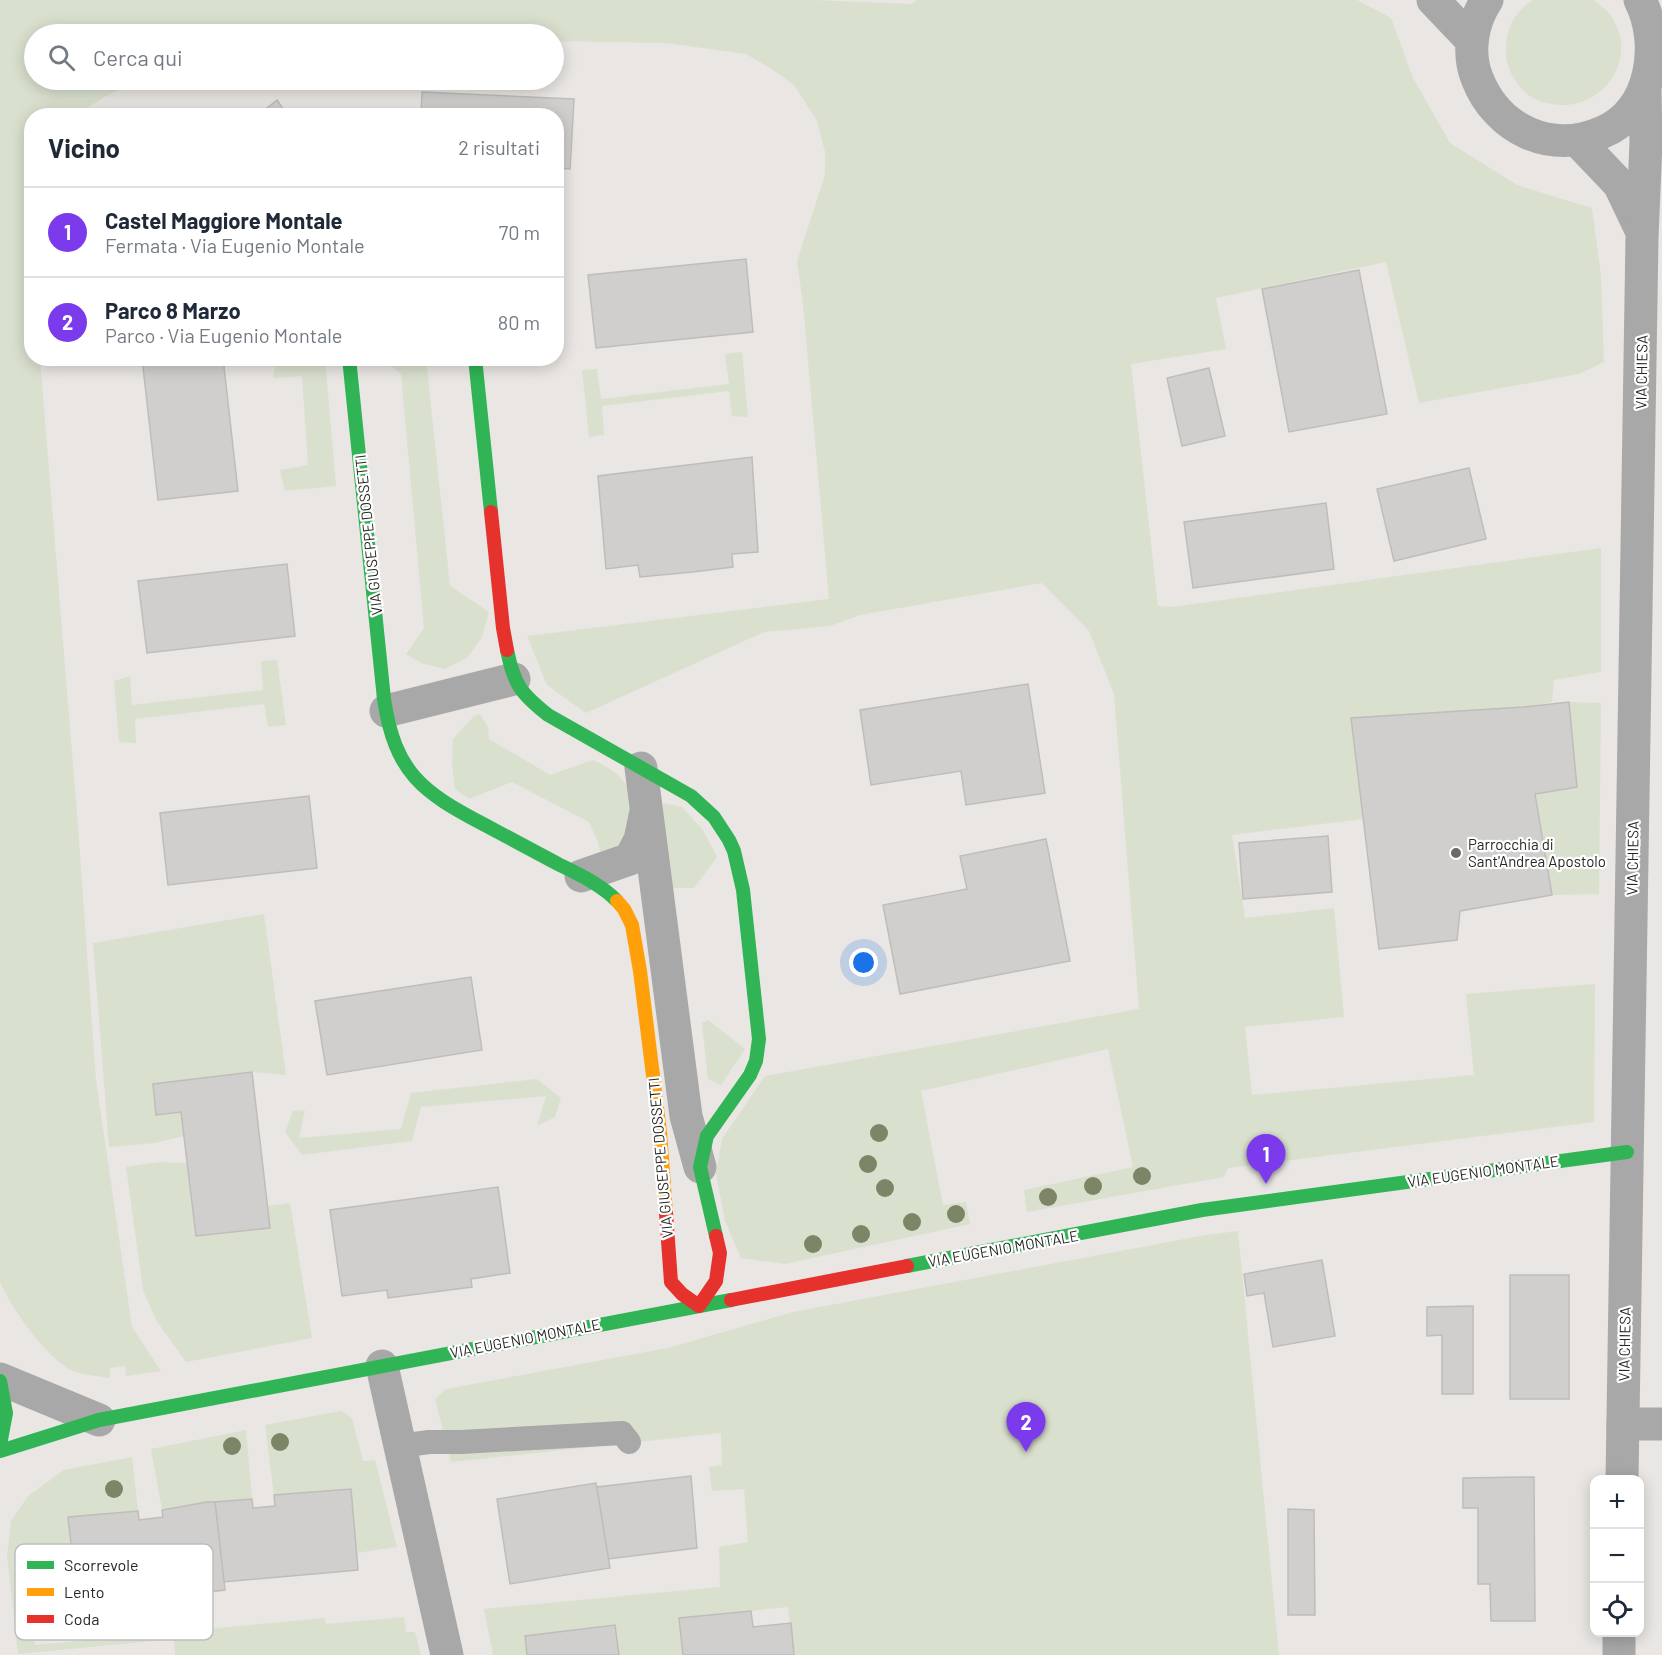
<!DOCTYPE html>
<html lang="it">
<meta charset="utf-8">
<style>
body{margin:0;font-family:Barlow,sans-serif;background:#f2f2f3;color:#1f2937}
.controls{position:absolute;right:18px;bottom:18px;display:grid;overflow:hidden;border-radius:12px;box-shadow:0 3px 15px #0003}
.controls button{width:54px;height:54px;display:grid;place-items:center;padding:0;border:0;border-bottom:2px solid #e0e1e3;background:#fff;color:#1f2937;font:30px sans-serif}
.you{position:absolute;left:864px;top:963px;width:21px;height:21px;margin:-15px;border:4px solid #fff;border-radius:50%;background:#1a73e8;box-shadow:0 0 0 9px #1a73e833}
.badge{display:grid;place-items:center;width:39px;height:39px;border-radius:50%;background:#7c3aed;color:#fff;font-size:20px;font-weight:700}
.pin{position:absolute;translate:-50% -50px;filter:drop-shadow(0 2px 3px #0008)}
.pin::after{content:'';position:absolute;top:32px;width:21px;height:18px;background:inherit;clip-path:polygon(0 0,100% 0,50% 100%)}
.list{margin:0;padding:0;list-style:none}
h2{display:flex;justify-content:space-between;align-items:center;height:78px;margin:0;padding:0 24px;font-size:26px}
h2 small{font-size:20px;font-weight:400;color:#747a83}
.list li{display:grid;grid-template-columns:39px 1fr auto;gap:18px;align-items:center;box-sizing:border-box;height:90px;padding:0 24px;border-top:2px solid #e0e1e3}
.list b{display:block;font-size:22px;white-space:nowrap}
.list p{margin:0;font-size:20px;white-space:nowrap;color:#747a83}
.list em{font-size:20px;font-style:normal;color:#747a83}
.icon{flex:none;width:33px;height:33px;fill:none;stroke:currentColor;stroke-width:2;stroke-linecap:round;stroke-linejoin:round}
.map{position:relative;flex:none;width:1662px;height:1655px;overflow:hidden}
.search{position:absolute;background:#fff;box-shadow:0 3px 15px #0003;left:24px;top:24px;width:540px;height:66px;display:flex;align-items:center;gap:15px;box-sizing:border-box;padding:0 21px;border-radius:33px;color:#747a83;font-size:22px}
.panel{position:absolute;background:#fff;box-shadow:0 3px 15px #0003;left:24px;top:108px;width:540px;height:258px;border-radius:24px}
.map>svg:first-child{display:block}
</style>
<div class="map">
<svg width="1662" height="1655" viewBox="0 0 1662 1655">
<rect width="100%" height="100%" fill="#e9e6e3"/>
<g fill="#dae0ce">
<path d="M 0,0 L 814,0 L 911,4 L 917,0 L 1357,0 L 1391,18 L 1413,78 L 1450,143 L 1517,185 L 1592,208 L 1601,276 L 1604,362 L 1579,374 L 1419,403 L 1386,262 L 1216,298 L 1226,349 L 1131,364 L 1158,606 L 1171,607 L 1601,548 L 1601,672 L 1554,680 L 1552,702 L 1523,707 L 1351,718 L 1363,819 L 1232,835 L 1245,918 L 1334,908 L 1344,1017 L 1245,1027 L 1252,1095 L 1474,1075 L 1466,994 L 1595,984 L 1594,1122 L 1228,1168 L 1224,1177 L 1027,1212 L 1024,1190 L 1133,1167 L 1108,1049 L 921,1091 L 943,1205 L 966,1202 L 970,1224 L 785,1264 L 741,1258 L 725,1221 L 716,1173 L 722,1139 L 765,1076 L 1139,1009 L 1114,694 L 1089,631 L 1042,583 L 860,615 L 830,626 L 764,632 L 586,713 L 547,685 L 527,636 L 829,599 L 803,304 L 797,261 L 825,175 L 825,152 L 817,121 L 794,85 L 770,68 L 746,54 L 666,43 L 554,41 L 554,34 L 296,34 L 232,33 L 228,34 L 34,34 L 34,80 L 139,80 L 102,98 L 78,115 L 32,116 L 31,169 L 26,179 L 32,253 L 32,358 L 40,359 L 78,826 L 96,1080 L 132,1327 L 161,1371 L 126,1376 L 125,1366 L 110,1368 L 110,1378 C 99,1376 83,1375 73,1371 C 46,1358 12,1309 0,1282 Z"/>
<path d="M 1533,0 L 1594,0 C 1598,4 1604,8 1608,12 C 1644,56 1601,117 1547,103 C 1537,101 1526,95 1520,87 C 1511,75 1505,64 1506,49 C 1506,28 1515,11 1533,0 Z"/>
<path d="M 742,352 L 748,417 L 732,416 L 729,391 L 602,406 L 604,435 L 589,437 L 582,370 L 597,369 L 601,399 L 729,384 L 725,354 Z"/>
<path d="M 277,358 L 325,359 L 336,486 L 285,491 L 280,470 L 308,465 L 302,376 L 273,378 Z"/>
<path d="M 382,359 L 426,359 L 450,586 L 489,612 L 482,637 L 467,658 L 445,669 L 421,663 L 406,654 L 424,628 L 401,374 Z"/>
<path d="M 277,660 L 286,725 L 268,727 L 264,704 L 135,719 L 136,743 L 119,742 L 114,681 L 130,676 L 132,705 L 263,690 L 261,661 Z"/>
<path d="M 1569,702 L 1601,703 L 1599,894 L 1552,895 L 1535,794 L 1577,787 Z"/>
<path d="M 480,714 L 488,727 L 489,739 L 550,775 L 593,760 C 621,773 628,782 638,811 L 618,847 L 601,855 L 598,842 L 589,822 L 512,782 L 469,799 L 455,789 L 452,765 L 453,739 L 474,716 Z"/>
<path d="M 664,803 L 682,807 L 703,830 L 717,857 L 694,888 L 672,888 L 662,811 Z"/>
<path d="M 264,914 L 286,1075 L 252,1072 L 153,1084 L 156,1115 L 181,1112 L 184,1136 L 155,1143 L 109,1147 L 93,943 Z"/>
<path d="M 708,1020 L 745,1049 L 721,1085 L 708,1079 L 702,1023 Z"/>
<path d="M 537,1079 L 561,1098 L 555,1117 L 537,1126 L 546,1096 L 421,1107 L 412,1141 L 302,1155 L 285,1132 L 293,1111 L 305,1110 L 299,1138 L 401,1129 L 411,1093 Z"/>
<path d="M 159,1162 L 187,1163 L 196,1236 L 270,1228 L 268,1206 L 290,1203 L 312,1338 L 186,1362 L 156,1320 L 143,1290 L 126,1167 Z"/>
<path d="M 1238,1231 L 1279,1655 L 794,1655 L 788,1607 L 679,1618 L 683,1655 L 619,1655 L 615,1625 L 525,1636 L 527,1655 L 493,1655 L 484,1609 L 720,1587 L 719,1547 L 748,1542 L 744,1489 L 712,1491 L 709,1467 L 722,1465 L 721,1433 L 451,1462 L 435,1399 L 446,1389 L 668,1348 L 793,1312 L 1206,1235 Z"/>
<path d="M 341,1411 L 352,1418 L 363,1461 L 375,1460 L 397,1547 L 356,1553 L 351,1489 L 274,1495 L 265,1425 Z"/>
<path d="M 246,1430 L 252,1499 L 207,1502 L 162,1510 L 151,1449 Z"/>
<path d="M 132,1457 L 138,1511 L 68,1517 L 76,1595 L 29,1597 L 35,1645 L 325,1618 L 326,1624 L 404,1617 L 406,1632 L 415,1632 L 421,1655 L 175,1655 L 174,1639 L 18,1654 L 7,1556 L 11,1521 L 28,1496 L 64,1470 Z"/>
</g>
<g fill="#d1cfcd" stroke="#bfbdba" stroke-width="1.5">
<path d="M 422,92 L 574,99 L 570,169 L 556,168 L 556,116 L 421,116 Z"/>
<path d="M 277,100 L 288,116 L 257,116 Z"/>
<path d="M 746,259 L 753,332 L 596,348 L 588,275 Z"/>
<path d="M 1359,270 L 1387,414 L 1289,432 L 1262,289 Z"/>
<path d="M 142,358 L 223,358 L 238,491 L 158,500 Z"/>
<path d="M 1209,368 L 1225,436 L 1182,446 L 1167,378 Z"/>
<path d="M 752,457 L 758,552 L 732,554 L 733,567 L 693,572 L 640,577 L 638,565 L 606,569 L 598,476 Z"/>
<path d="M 1469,468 L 1486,539 L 1394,561 L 1377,489 Z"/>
<path d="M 1326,503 L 1334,569 L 1193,588 L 1184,522 Z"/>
<path d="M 287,564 L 295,636 L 147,653 L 138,581 Z"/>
<path d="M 1028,684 L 1045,793 L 966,805 L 961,771 L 871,785 L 860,710 Z"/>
<path d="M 1569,702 L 1577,787 L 1535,794 L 1552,895 L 1460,911 L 1457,940 L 1379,949 L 1351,718 L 1523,707 Z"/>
<path d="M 309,796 L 317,868 L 168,885 L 160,813 Z"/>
<path d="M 1328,836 L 1332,892 L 1243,899 L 1239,843 Z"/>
<path d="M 1046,839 L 1070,961 L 900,994 L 883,905 L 967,889 L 960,856 Z"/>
<path d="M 471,977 L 482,1050 L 327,1075 L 315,1001 Z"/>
<path d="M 252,1072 L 270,1228 L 196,1236 L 181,1112 L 156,1115 L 153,1084 Z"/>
<path d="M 498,1187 L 510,1273 L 471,1279 L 472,1287 L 388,1298 L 387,1290 L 342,1296 L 330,1210 Z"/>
<path d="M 1322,1260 L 1335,1336 L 1273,1347 L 1264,1293 L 1247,1296 L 1244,1274 Z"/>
<rect x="1510" y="1275" width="59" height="124"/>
<path d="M 1473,1306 L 1473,1394 L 1442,1394 L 1442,1335 L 1427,1336 L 1427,1307 Z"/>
<path d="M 691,1476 L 697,1548 L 608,1559 L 597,1487 Z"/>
<path d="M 1534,1477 L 1535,1621 L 1491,1621 L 1490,1584 L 1478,1584 L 1478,1508 L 1463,1508 L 1463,1478 Z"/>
<path d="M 596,1483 L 610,1568 L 510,1584 L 497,1499 Z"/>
<path d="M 351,1489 L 358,1570 L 223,1582 L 215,1502 L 252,1499 L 253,1508 L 275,1506 L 274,1495 Z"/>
<path d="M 207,1502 L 215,1502 L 225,1590 L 78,1606 L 68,1517 L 138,1511 L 139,1520 L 163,1517 L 162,1510 Z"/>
<path d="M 1288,1509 L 1314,1510 L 1315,1615 L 1288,1615 Z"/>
<path d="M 751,1611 L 753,1627 L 791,1623 L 794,1655 L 683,1655 L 679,1618 Z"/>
<path d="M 615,1625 L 619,1655 L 527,1655 L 525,1636 Z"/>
</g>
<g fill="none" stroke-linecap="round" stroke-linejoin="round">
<path stroke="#a8a8a8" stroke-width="24" d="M 400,1446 L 429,1442 L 461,1442 L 622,1433 L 629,1442"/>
<g stroke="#a8a8a8" stroke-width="33">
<path d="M 1433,0 L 1472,41"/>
<path d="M 1487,0 C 1472,22 1467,53 1477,78 C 1497,130 1551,155 1603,132 C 1653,111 1662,43 1640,0"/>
<path d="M 1577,140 L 1619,184 L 1640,228"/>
<path d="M 386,711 L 514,679"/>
<path d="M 641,768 L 686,1116 L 700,1167"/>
<path d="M 581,876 L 630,859 L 640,840 L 645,816"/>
<path d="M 382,1366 L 447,1655"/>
<path d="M 0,1379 L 99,1420"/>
<path d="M 1623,1424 L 1662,1424"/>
<path d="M 1622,1480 L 1642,237 L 1646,142 L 1645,92"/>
<path d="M 1619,1655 L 1619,1632"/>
</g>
<g stroke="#30b455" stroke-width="14">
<path d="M 349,358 L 384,699 C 395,773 422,792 485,825 C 509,838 534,851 558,864 C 578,874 602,885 617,901"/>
<path d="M 475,358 L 491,512"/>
<path d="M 507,650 C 514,684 520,693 548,715 L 691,796 L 714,817 L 729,840 L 734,851 L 743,890 L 759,1039 L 756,1061 L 750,1075 L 707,1136 L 700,1167 L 716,1236"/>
<path d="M 907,1266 L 1202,1210 L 1627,1152"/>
<path d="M 0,1381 L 6,1413 L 0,1445"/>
<path d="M 0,1451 L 99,1420 L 731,1300"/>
</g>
<path stroke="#ff9f0a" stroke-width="14" d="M 617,901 L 624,909 L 632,925 L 640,971 L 660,1132 L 666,1213"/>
<g stroke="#e5322d" stroke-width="14">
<path d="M 491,512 L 503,628 L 507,650"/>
<path d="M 666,1213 L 671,1282 L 682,1294 L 699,1306 L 716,1281 L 720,1253 L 716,1236"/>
<path d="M 731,1300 L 907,1266"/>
</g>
</g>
<g fill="#7c8666">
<circle cx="879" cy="1133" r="9"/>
<circle cx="868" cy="1164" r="9"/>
<circle cx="1142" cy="1176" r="9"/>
<circle cx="1093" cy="1186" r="9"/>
<circle cx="885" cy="1188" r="9"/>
<circle cx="1048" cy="1197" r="9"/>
<circle cx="956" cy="1214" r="9"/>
<circle cx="912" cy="1222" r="9"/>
<circle cx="861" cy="1234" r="9"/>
<circle cx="813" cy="1244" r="9"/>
<circle cx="280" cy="1442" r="9"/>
<circle cx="232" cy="1446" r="9"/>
<circle cx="114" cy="1489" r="9"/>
</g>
<circle fill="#6c6a68" stroke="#fff" stroke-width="2" cx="1456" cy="853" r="6"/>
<g text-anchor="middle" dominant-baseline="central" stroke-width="4.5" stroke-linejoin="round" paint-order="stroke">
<g font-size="15" fill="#282725" stroke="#fff">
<text transform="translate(1641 372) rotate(-89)">VIA CHIESA</text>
<text transform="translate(368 535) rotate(-96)">VIA GIUSEPPE DOSSETTI</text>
<text transform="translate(1632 858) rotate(-89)">VIA CHIESA</text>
<text transform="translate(660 1158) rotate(-95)">VIA GIUSEPPE DOSSETTI</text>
<text transform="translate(1483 1171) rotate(-8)">VIA EUGENIO MONTALE</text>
<text transform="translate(1003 1248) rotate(-10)">VIA EUGENIO MONTALE</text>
<text transform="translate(525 1338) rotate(-11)">VIA EUGENIO MONTALE</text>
<text transform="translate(1624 1344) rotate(-89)">VIA CHIESA</text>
</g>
<g font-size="15" fill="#282725" stroke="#fff" text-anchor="start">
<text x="1468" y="844">Parrocchia di<tspan x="1468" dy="17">Sant'Andrea Apostolo</tspan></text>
</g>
</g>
<rect x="15" y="1544" width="198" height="96" rx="9" fill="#fff" stroke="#bebebe" stroke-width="1.5"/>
<rect x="27" y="1561" width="27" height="8" fill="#30b455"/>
<rect x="27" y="1588" width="27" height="8" fill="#ff9f0a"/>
<rect x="27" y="1615" width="27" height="8" fill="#e5322d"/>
<g font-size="16" fill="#282725">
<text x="64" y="1571">Scorrevole</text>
<text x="64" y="1598">Lento</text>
<text x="64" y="1625">Coda</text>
</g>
</svg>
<div class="controls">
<button>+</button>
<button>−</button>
<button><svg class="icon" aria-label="locate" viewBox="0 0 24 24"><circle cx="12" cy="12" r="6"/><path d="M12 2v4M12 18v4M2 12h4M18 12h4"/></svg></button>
</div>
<div class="you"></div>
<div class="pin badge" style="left:1266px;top:1184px">1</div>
<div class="pin badge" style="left:1026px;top:1452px">2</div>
<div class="search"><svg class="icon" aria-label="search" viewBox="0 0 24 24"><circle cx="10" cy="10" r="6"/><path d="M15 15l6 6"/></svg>Cerca qui</div>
<section class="panel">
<h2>Vicino<small>2 risultati</small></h2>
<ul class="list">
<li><span class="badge">1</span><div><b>Castel Maggiore Montale</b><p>Fermata · Via Eugenio Montale</p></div><em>70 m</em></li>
<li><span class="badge">2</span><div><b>Parco 8 Marzo</b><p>Parco · Via Eugenio Montale</p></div><em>80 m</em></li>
</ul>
</section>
</div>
